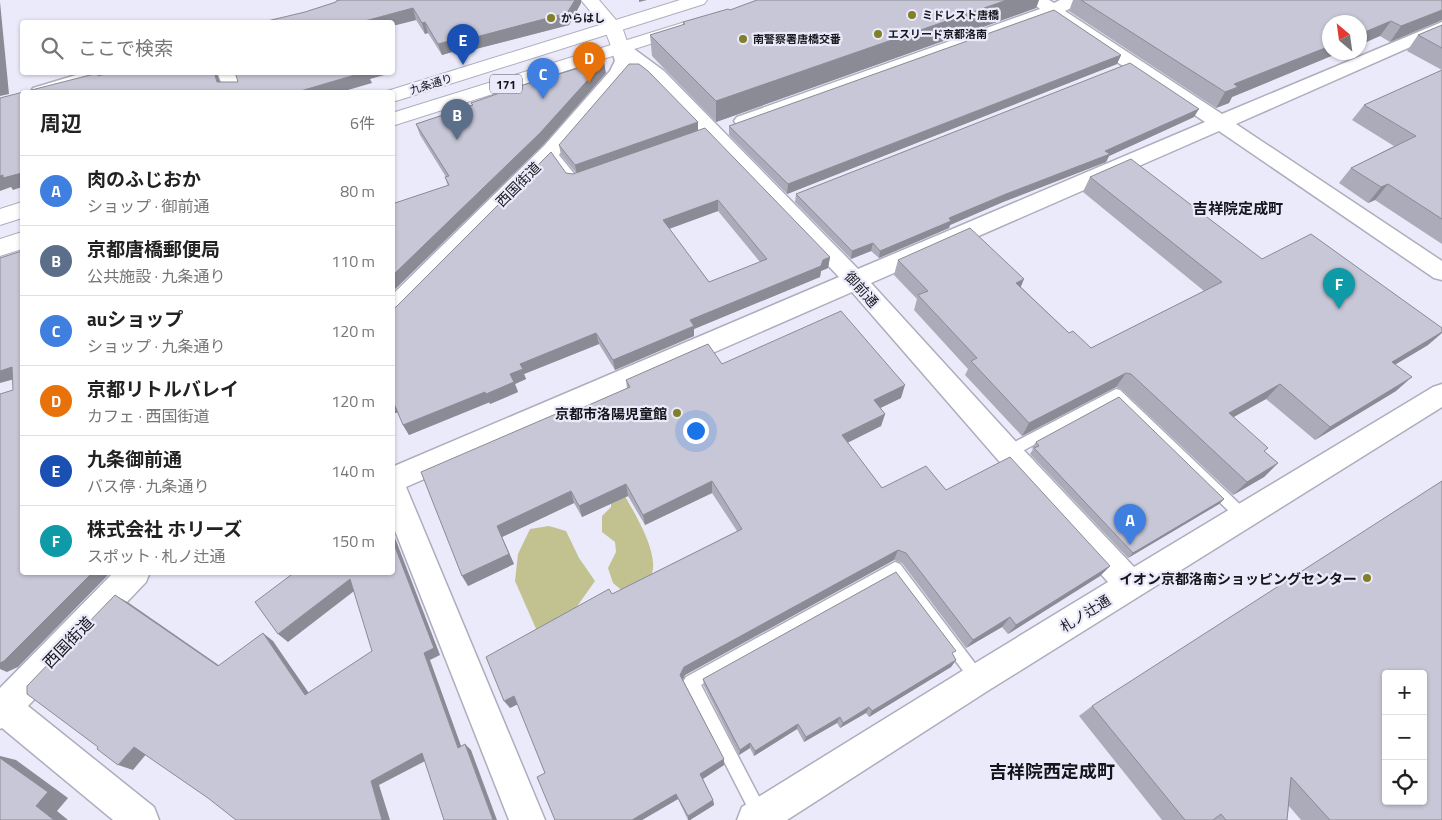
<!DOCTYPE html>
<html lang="ja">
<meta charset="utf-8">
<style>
body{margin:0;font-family:"Titillium Web","Noto Sans JP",sans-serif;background:#f2f2f2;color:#222}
.controls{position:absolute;right:15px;bottom:15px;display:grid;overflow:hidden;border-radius:5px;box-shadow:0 1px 4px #0004}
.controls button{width:45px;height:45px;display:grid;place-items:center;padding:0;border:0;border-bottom:1px solid #e0e0e0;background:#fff;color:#222;font:25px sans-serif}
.compass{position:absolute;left:1322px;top:15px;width:45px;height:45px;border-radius:50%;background:#fff;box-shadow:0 1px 4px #0004;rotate:331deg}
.you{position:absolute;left:695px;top:430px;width:18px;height:18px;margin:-12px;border:4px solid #fff;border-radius:50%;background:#1a73e8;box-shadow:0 0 0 8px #1a73e833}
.badge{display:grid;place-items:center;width:32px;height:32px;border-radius:50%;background:#817f28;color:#fff;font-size:16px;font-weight:700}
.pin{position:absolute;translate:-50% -41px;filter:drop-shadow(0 1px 2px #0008)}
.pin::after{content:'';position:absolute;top:26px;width:18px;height:15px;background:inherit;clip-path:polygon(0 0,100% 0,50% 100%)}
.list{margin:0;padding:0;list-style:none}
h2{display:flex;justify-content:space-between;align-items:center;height:65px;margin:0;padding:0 20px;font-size:21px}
h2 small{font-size:16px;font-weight:400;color:#767676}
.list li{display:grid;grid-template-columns:32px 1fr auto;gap:15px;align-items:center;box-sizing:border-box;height:70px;padding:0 20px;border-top:1px solid #e0e0e0}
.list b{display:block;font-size:19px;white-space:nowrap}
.list p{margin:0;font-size:16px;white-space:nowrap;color:#767676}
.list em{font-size:16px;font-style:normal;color:#767676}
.icon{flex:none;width:28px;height:28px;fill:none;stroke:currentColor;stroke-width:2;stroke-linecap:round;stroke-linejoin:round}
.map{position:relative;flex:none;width:1442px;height:820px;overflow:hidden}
.search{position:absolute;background:#fff;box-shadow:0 1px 4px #0004;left:20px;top:20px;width:375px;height:55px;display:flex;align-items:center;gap:12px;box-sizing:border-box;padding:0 18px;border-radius:5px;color:#767676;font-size:19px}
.panel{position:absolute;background:#fff;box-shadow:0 1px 4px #0004;left:20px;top:90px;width:375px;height:485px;border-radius:5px}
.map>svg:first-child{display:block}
</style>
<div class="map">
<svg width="1442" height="820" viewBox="0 0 1442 820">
<rect width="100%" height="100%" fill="#eaeafa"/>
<g fill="#c1c290">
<path d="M 622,491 C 632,509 666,562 648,580 C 643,586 631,589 624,592 L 613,583 L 608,568 L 616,552 L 615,542 L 602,532 L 602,516 L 611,507 L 611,499 Z"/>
<path d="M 549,526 L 566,531 L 579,558 L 595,581 L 573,612 L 537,631 L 515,581 L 518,554 L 530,529 Z"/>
</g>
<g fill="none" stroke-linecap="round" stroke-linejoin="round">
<g stroke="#adadbd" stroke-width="3">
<g id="lane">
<path d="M 551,148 L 554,149 L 576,176 L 585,176 L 585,180 L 574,184 L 570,183 L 546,151 Z"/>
<path d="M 1116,389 L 1120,390 L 1248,512 L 1250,516 L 1248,520 L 1243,522 L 1238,520 L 1115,401 L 1013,456 L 1008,458 L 1003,456 L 1002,452 L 1003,448 Z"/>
<path d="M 895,562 L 900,564 L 983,674 L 986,679 L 983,684 L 978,687 L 973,684 L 893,578 L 701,685 L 768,814 L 766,820 L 754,820 L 686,687 L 683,682 L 686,677 Z"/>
</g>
</g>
<g stroke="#adadbd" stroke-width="3">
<g id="street">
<path d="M 1030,0 L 1049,0 L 1054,3 L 1060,0 L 1081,0 L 1079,4 L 1065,11 L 1222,114 L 1442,22 L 1442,33 L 1236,124 L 1442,261 L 1442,280 L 1434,278 L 1219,131 L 871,283 L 1018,444 L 1134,567 L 1433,387 L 1442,384 L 1442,407 L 989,690 L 787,820 L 737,820 L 742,807 L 967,668 L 1108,582 L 998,460 L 852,292 L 406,487 L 545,820 L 509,820 L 392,523 L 392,467 L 839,277 L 650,79 L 632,65 L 626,77 L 558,156 L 400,316 L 392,319 L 392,295 L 544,146 L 610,71 L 615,61 L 611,47 L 614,43 L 620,42 L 626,43 L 664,71 L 858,269 L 1205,122 L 1051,17 L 751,125 L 744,127 L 737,125 L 734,121 L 737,117 L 1040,9 Z"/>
<path d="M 86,72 L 117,72 L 115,76 L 59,92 L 31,92 L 33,88 Z"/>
<path d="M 217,72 L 235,72 L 243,92 L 225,92 Z"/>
<path d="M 114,572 L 150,572 L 146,582 L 28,706 L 154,807 L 159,820 L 113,820 L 2,728 L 0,729 L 0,688 Z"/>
</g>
</g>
<g stroke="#adadbd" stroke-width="2">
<path id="secondary" d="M 581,0 L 599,0 L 622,27 L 629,47 L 627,51 L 620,53 L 613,51 L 604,28 Z"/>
</g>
<g stroke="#adadbd" stroke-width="2">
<g id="highway">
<path d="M 680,0 L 707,0 L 704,4 L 399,100 L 392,102 L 392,92 L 384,92 Z"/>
<path d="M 685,22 L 691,23 L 694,27 L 691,31 L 392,126 L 392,113 Z"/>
<path d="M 22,202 L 22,218 L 0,225 L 0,209 Z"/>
<path d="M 22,232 L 22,249 L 0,256 L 0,239 Z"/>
</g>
</g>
<use href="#lane" fill="#fff" fill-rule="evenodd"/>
<use href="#street" fill="#fff" fill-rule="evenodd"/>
<use href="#secondary" fill="#fff" fill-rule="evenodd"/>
<use href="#highway" fill="#fff" fill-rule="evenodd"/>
</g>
<g fill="#ababb9" fill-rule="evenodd">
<path d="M 340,0 L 581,0 L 581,3 L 569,25 L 460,53 L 452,52 L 442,55 L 428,33 L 425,34 L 416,20 L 392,26 L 392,22 L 305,12 L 336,2 Z"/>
<path d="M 757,0 L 1039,0 L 1036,8 L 716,122 L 652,56 L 650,35 L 683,25 L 683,22 L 730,10 Z"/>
<path d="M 1073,0 L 1442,0 L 1442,20 L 1390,42 L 1380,36 L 1330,52 L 1341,52 L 1232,97 L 1229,103 L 1216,108 L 1069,11 Z"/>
<path d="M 1442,25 L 1442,244 L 1375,200 L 1368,203 L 1339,183 L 1351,168 L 1394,146 L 1352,120 L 1364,105 L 1442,70 L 1407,51 L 1418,35 Z"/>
<path d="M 1121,55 L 1117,64 L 787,194 L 729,135 L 729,126 Z"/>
<path d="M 606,73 L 543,145 L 392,292 L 392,204 L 448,186 L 445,177 L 446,177 L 420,135 L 416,124 L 472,105 L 471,103 Z"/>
<path d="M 1194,117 L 1109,156 L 1106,162 L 1003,202 L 950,225 L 949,228 L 879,258 L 871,251 L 851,259 L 795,202 L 796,194 Z"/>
<path d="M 698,122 L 698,131 L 830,257 L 828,268 L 821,271 L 820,277 L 694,329 L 694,336 L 615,370 L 599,344 L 524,374 L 526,379 L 515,384 L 518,392 L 490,404 L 490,402 L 409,435 L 403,425 L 398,412 L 396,307 L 566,173 L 573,174 L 576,173 L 561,155 L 559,145 ZM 718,211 L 760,262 L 709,282 L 669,229 Z"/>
<path d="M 1090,177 L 1262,259 L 1428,345 L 1396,364 L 1396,391 L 1315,440 L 1266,399 L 1233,417 L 1264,451 L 1278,463 L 1264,477 L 1233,495 L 1121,389 L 1116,387 L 1022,436 L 965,375 L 968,369 L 914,310 L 917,299 L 894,275 L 898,260 L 1021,287 L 1069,333 L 1091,348 L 1204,291 L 1083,192 Z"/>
<path d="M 722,364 L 901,398 L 880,408 L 885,414 L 881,426 L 847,443 L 882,488 L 946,490 L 1110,566 L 1100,576 L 1008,634 L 1002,627 L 966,648 L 902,563 L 894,560 L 685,675 L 683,680 L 724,759 L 724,765 L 703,779 L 713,800 L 714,805 L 690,820 L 688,820 L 678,799 L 642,820 L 555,820 L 545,773 L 518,704 L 510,708 L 612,594 L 737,531 L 712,493 L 645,525 L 628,496 L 582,517 L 574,503 L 502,537 L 514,564 L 468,586 L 575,411 L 627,389 L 626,380 Z"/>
<path d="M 1036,442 L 1224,499 L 1219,504 L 1128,558 L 1030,454 L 1033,449 L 1032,448 Z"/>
<path d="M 953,655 L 956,660 L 951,667 L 869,717 L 866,713 L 840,728 L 837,723 L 804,742 L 797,729 L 754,756 L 750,748 L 739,755 L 704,686 L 703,679 Z"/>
<path d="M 1092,706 L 1442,820 L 1301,820 L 1289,806 L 1287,820 L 1162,820 L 1079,716 Z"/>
</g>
<g fill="#8b8b96">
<path d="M 575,0 L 581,0 L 581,3 L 569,25 L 460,53 L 457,42 Z"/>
<path d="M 639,0 L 647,0 L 639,2 Z"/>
<path d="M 1007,0 L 1039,0 L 1036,8 L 716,122 L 716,101 Z"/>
<path d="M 0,2 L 9,94 L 0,96 Z"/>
<path d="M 413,8 L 416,20 L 392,26 L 392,22 L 361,22 Z"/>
<path d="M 1442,10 L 1442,20 L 1390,42 L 1401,26 Z"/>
<path d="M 1391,21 L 1380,36 L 1360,45 L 1360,34 Z"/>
<path d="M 425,22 L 428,33 L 425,34 L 422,23 Z"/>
<path d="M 449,41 L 452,52 L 442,55 L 438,44 Z"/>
<path d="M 1330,46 L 1330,52 L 1341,52 L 1232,97 L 1229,103 L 1216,108 L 1225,92 L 1234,84 Z"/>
<path d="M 1121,55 L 1117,64 L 787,194 L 788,184 Z"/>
<path d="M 604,62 L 606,73 L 543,145 L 392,292 L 392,276 Z"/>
<path d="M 214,72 L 216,72 L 224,92 L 217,82 Z"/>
<path d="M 365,72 L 387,72 L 388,74 L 370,79 L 372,83 L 341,92 L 297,92 Z"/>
<path d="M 1199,109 L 1194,117 L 1109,156 L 1106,162 L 1003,202 L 950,225 L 949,228 L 879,258 L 880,251 L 949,218 L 1105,151 Z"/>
<path d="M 698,122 L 698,132 L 577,175 L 575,165 Z"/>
<path d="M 22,173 L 22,187 L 13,190 L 11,187 L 0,191 L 0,176 Z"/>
<path d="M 1388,184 L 1375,200 L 1368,203 L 1381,187 Z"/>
<path d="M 718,200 L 718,211 L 663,231 L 663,220 Z"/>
<path d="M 873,243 L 871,251 L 851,259 L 852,251 Z"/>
<path d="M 830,257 L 828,268 L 821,271 L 820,277 L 694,329 L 694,336 L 615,370 L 613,360 L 690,320 Z"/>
<path d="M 1024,279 L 1018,294 L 1016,283 Z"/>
<path d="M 1442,332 L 1442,333 L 1428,345 L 1376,376 L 1392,362 Z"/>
<path d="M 596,333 L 599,344 L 524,374 L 526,379 L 515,384 L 518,392 L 490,404 L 486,394 L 520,364 Z"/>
<path d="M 12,367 L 22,377 L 0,383 L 0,371 Z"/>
<path d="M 1126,373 L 1116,387 L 1022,436 L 1029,423 Z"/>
<path d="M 1412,377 L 1396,391 L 1315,440 L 1330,427 Z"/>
<path d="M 1280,384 L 1266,399 L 1216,427 L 1229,413 Z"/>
<path d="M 905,385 L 901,398 L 870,413 L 874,400 Z"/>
<path d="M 485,392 L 490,402 L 409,435 L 403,425 Z"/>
<path d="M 393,401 L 399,412 L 392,414 L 392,402 Z"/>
<path d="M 885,414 L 881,426 L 839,447 L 842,435 Z"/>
<path d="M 1278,463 L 1264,477 L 1233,495 L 1247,482 Z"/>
<path d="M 712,481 L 712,493 L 645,525 L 643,515 Z"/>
<path d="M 626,484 L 628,496 L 582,517 L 579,506 Z"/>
<path d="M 571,491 L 574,503 L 502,537 L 514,564 L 468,586 L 462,576 L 497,526 Z"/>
<path d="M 1224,499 L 1219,504 L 1128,558 L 1133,553 Z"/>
<path d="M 392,530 L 440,655 L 430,660 L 464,754 L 458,748 L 424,653 L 392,539 Z"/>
<path d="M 898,550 L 894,560 L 685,675 L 681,683 L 680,675 L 684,667 Z"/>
<path d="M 1110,566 L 1100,576 L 1008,634 L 1016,625 Z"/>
<path d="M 93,572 L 111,572 L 18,667 L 7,672 L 0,669 L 0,663 Z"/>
<path d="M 350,579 L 358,588 L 288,642 L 278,634 Z"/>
<path d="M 115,595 L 129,603 L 230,673 L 218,666 Z"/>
<path d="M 1010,617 L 1002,627 L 966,648 L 973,640 Z"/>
<path d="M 263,633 L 273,641 L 315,702 L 305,695 Z"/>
<path d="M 956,660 L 951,667 L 869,717 L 872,711 Z"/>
<path d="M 514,696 L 520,703 L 510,708 L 504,701 Z"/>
<path d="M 869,707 L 866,713 L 840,728 L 843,723 Z"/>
<path d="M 840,717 L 837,723 L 804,742 L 806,737 Z"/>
<path d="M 798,724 L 797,729 L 754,756 L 755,751 Z"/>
<path d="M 750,743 L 750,748 L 739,755 L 740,750 Z"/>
<path d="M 465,744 L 471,750 L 497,820 L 493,820 Z"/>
<path d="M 134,747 L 148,752 L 133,770 L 118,765 Z"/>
<path d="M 422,753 L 429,759 L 379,785 L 390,820 L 382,820 L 371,781 Z"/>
<path d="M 0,756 L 16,760 L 68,798 L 57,811 L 68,820 L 54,820 L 36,806 L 0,762 Z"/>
<path d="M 724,759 L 724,765 L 701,780 L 700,774 Z"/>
<path d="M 676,794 L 678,799 L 642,820 L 632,820 Z"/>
<path d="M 713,800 L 714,805 L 690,820 L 688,820 L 688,816 Z"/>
</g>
<g fill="#c7c7d7" stroke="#8b8b96" fill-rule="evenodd">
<path d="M 340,0 L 575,0 L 567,13 L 457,42 L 449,41 L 438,44 L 425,22 L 422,23 L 413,8 L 361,22 L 362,22 L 263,22 L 305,12 L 336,2 L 336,1 Z"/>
<path d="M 757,0 L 1007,0 L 716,101 L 650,35 L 685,24 L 683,22 L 728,9 L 730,10 Z"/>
<path d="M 1081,0 L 1442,0 L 1442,10 L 1401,26 L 1391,21 L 1360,34 L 1360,22 L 1330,22 L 1330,46 L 1234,84 L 1238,87 L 1225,92 Z"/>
<path d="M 1054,10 L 1121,55 L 788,184 L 729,126 Z"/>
<path d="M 1442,25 L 1442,48 L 1418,35 Z"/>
<path d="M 601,61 L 604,62 L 540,133 L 392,276 L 392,204 L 449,185 L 445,177 L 449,176 L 416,124 L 473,105 L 471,103 L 520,86 Z"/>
<path d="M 1130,63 L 1199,109 L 1105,151 L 1110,154 L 1006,194 L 949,218 L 951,221 L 880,251 L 873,243 L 852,251 L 796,194 Z"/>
<path d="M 629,64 L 639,64 L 648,71 L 698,122 L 575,165 L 559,145 Z"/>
<path d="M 1442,70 L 1442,219 L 1388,184 L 1381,187 L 1351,168 L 1416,136 L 1364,105 Z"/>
<path d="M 113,72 L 214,72 L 217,82 L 238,82 L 235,72 L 365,72 L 297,92 L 22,92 L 22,173 L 3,178 L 3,175 L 0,176 L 0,98 L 98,73 L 98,76 Z"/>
<path d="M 705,128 L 830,257 L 823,260 L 821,266 L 690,320 L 694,326 L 613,360 L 596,333 L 520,364 L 523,369 L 510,374 L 514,382 L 486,394 L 485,392 L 403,425 L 393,401 L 392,402 L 392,308 L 396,307 L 551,152 L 566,173 L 573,174 ZM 718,200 L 767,259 L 709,282 L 663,220 Z"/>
<path d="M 1131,159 L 1262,259 L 1311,234 L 1442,328 L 1442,332 L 1392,362 L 1412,377 L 1330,427 L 1280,384 L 1229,413 L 1268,448 L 1264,451 L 1278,463 L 1247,482 L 1131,374 L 1126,373 L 1029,423 L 971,361 L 977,358 L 918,295 L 928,291 L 898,260 L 970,228 L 1024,279 L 1016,283 L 1069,333 L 1073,331 L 1091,348 L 1222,282 L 1090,177 Z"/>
<path d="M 22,251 L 22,572 L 93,572 L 4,661 L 0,663 L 0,394 L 13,390 L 12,367 L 0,371 L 0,258 Z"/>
<path d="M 841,311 L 905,385 L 874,400 L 885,414 L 842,435 L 882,488 L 926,466 L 946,490 L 1010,457 L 1110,566 L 1016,625 L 1010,617 L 973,640 L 906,553 L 898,550 L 684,667 L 680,675 L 724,759 L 700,774 L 713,800 L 688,816 L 676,794 L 632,820 L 555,820 L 537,777 L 545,773 L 514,696 L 504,701 L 486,657 L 609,589 L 612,594 L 742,529 L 712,481 L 643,515 L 626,484 L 579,506 L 571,491 L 497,526 L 509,554 L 462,576 L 421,472 L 572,407 L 575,411 L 630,387 L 626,380 L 708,344 L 722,364 Z"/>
<path d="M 1119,397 L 1224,499 L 1133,553 L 1034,448 L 1039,446 L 1036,442 Z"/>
<path d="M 1442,481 L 1442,820 L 1330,820 L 1291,777 L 1287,820 L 1226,820 L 1221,814 L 1213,820 L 1185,820 L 1092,706 ZM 1386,674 L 1423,674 L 1423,801 L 1386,801 Z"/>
<path d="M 392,539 L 434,648 L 424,653 L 458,748 L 465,744 L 493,820 L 444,820 L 422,753 L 371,781 L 382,820 L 236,820 L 208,798 L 134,747 L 118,765 L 97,749 L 98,747 L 27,694 L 27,686 L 115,595 L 218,666 L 263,633 L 305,695 L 372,651 L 350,579 L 278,634 L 255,602 L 295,572 L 392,572 Z"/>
<path d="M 896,572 L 956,651 L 952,653 L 956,660 L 872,711 L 869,707 L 843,723 L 840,717 L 806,737 L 798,724 L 755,751 L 750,743 L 740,750 L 703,679 Z"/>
<path d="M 0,758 L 48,792 L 36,806 L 54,820 L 0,820 Z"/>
</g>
<g fill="#817f28" stroke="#eaeafa" stroke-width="2">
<circle cx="912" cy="15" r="5"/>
<circle cx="551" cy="18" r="5"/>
<circle cx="878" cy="34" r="5"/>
<circle cx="743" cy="39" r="5"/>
<circle cx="677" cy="413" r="5"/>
<circle cx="1367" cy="578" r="5"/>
</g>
<g text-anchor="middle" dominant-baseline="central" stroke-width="4.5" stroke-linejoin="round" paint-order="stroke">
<g font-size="11" font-weight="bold" fill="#15151b" stroke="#eaeafa" text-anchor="start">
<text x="922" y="15">ミドレスト唐橋</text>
<text x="561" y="18">からはし</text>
<text x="888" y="34">エスリード京都洛南</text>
<text x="753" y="39">南警察署唐橋交番</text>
</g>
<g font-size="11" fill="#15151b" stroke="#eaeafa">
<text transform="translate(431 84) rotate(-17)">九条通り</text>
</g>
<rect fill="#eaeafa" stroke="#55555e" stroke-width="1" x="490" y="74.5" width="32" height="19" rx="4"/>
<g font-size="12" font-weight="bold" fill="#15151b">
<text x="506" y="84">171</text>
</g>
<g font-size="14" fill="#15151b" stroke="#eaeafa">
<text transform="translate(518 184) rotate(-45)">西国街道</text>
<text transform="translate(862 289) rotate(48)">御前通</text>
<text transform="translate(1085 613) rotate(-32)">札ノ辻通</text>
</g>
<g font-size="14" font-weight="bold" fill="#15151b" stroke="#eaeafa" text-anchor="end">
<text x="667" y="413">京都市洛陽児童館</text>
<text x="1357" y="578">イオン京都洛南ショッピングセンター</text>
</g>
<g font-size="15" font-weight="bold" fill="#15151b" stroke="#eaeafa">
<text x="1238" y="208">吉祥院定成町</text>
</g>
<g font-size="16" fill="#15151b" stroke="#eaeafa">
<text transform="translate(68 642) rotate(-46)">西国街道</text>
</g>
<g font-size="18" font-weight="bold" fill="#15151b" stroke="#eaeafa">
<text x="1052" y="771">吉祥院西定成町</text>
</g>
</g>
</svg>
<div class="controls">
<button>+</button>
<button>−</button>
<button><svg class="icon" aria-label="locate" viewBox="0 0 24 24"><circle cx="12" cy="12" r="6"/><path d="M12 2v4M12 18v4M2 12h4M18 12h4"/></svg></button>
</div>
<svg class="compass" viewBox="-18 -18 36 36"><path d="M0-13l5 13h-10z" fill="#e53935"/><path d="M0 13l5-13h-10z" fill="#767676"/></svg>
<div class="you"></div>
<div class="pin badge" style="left:1130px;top:545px;background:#3f7fe0">A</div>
<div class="pin badge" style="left:457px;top:140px;background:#5c6f8a">B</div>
<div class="pin badge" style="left:543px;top:99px;background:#3f7fe0">C</div>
<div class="pin badge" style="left:589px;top:83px;background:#e8710a">D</div>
<div class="pin badge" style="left:463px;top:65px;background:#1a4fb4">E</div>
<div class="pin badge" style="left:1339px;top:309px;background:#0f9aa8">F</div>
<div class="search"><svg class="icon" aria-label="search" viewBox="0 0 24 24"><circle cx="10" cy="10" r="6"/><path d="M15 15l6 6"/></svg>ここで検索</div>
<section class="panel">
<h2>周辺<small>6件</small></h2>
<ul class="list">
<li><span class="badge" style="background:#3f7fe0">A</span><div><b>肉のふじおか</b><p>ショップ · 御前通</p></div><em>80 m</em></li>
<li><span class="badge" style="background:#5c6f8a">B</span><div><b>京都唐橋郵便局</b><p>公共施設 · 九条通り</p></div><em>110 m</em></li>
<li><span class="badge" style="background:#3f7fe0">C</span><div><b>auショップ</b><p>ショップ · 九条通り</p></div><em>120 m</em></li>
<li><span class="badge" style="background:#e8710a">D</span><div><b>京都リトルバレイ</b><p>カフェ · 西国街道</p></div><em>120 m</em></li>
<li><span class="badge" style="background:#1a4fb4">E</span><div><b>九条御前通</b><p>バス停 · 九条通り</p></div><em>140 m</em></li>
<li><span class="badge" style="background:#0f9aa8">F</span><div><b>株式会社 ホリーズ</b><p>スポット · 札ノ辻通</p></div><em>150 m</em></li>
</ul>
</section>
</div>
